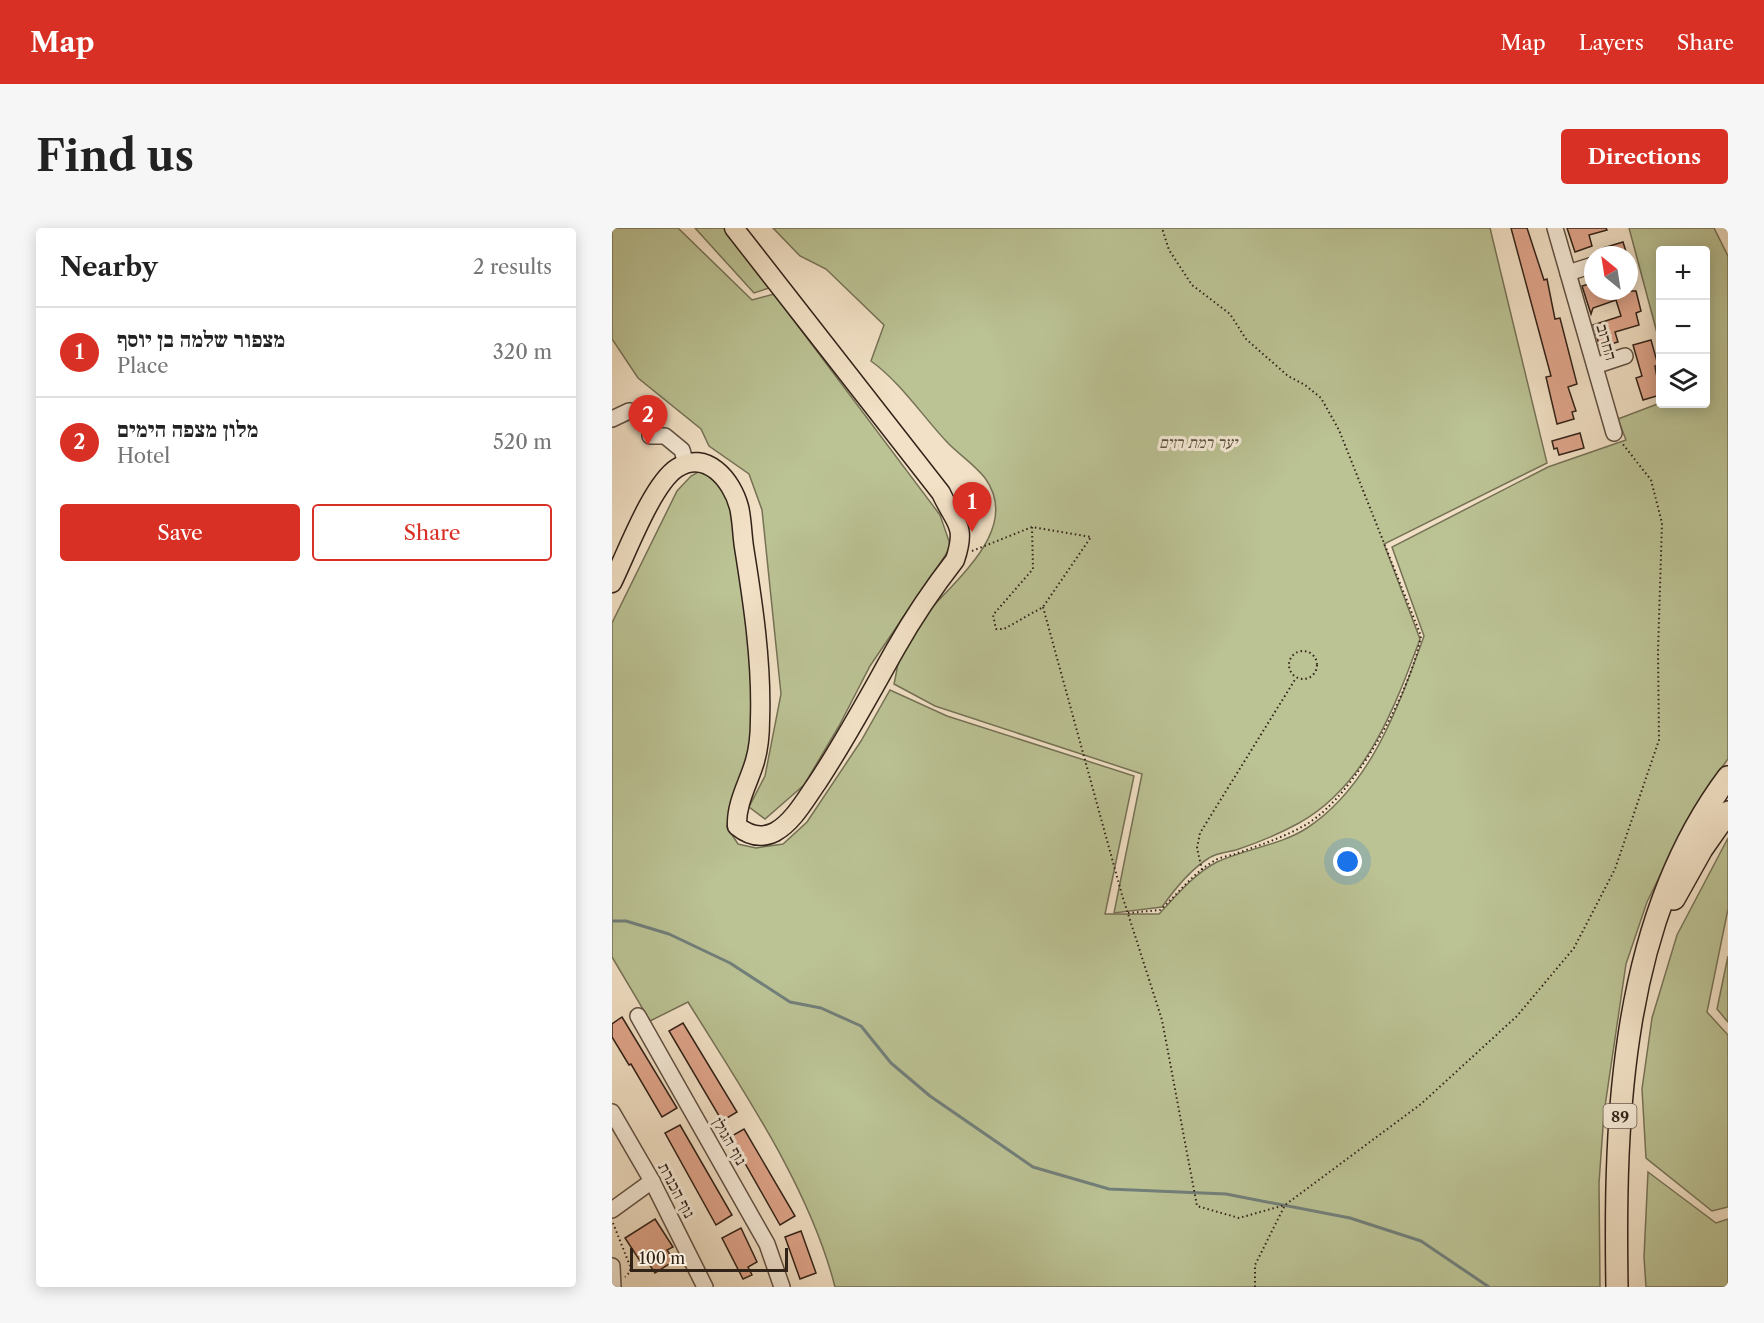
<!DOCTYPE html>
<meta charset="utf-8">
<style>
body{margin:0;font-family:"Libre Caslon Text","Frank Ruhl Libre",serif;background:#f6f6f6;color:#222}
.controls{position:absolute;right:18px;top:18px;display:grid;overflow:hidden;border-radius:6px;box-shadow:0 3px 15px #0003}
.controls button{width:54px;height:54px;display:grid;place-items:center;padding:0;border:0;border-bottom:2px solid #e0e0e0;background:#fff;color:#222;font:30px sans-serif}
.compass{position:absolute;left:972px;top:18px;width:54px;height:54px;border-radius:50%;background:#fff;box-shadow:0 3px 15px #0003;rotate:330deg}
.scale{position:absolute;left:18px;bottom:15px;width:158px;box-sizing:border-box;padding-left:6px;border:3px solid #322319;border-top:0;font-size:16px;line-height:21px;white-space:nowrap;color:#322319;-webkit-text-stroke:4px #f7ecda;paint-order:stroke}
.you{position:absolute;left:736px;top:634px;width:21px;height:21px;margin:-15px;border:4px solid #fff;border-radius:50%;background:#1a73e8;box-shadow:0 0 0 9px #1a73e833}
.badge{display:grid;place-items:center;width:39px;height:39px;border-radius:50%;background:#d93025;color:#fff;font-size:20px;font-weight:700}
.pin{position:absolute;translate:-50% -50px;filter:drop-shadow(0 2px 3px #0008)}
.pin::after{content:'';position:absolute;top:32px;width:21px;height:18px;background:inherit;clip-path:polygon(0 0,100% 0,50% 100%)}
.list{margin:0;padding:0;list-style:none}
h2{display:flex;justify-content:space-between;align-items:center;height:78px;margin:0;padding:0 24px;font-size:26px}
h2 small{font-size:20px;font-weight:400;color:#767676}
.list li{display:grid;grid-template-columns:39px 1fr auto;gap:18px;align-items:center;box-sizing:border-box;height:90px;padding:0 24px;border-top:2px solid #e0e0e0}
.list b{display:block;font-size:22px;white-space:nowrap}
.list p{margin:0;font-size:20px;white-space:nowrap;color:#767676}
.list em{font-size:20px;font-style:normal;color:#767676}
.actions{display:flex;gap:12px;padding:18px 24px}
.actions a{flex:1;padding:14px 0;border:2px solid #d93025;border-radius:6px;text-align:center;font-size:21px;color:#d93025}
.actions .main{background:#d93025;color:#fff}
.icon{flex:none;width:33px;height:33px;fill:none;stroke:currentColor;stroke-width:2;stroke-linecap:round;stroke-linejoin:round}
.map{position:relative;flex:none;width:1116px;height:1059px;overflow:hidden;border-radius:6px}
header{display:flex;align-items:center;gap:36px;box-sizing:border-box;height:84px;padding:0 30px;background:#d93025;color:#fff}
header strong{font-size:28px}
nav{display:flex;gap:33px;margin-inline-start:auto;font-size:21px}
.intro{display:flex;align-items:center;justify-content:space-between;box-sizing:border-box;height:144px;padding:0 36px}
h1{margin:0;font-size:42px}
.button{padding:15px 27px;border-radius:6px;background:#d93025;color:#fff;font-size:21px;font-weight:700}
main{display:flex;gap:36px;padding:0 36px}
aside{flex:1;background:#fff;border-radius:6px;box-shadow:0 3px 15px #0003}
.map>svg:first-child{display:block}
</style>
<header>
<strong>Map</strong>
<nav><a>Map</a><a>Layers</a><a>Share</a></nav>
</header>
<div class="intro"><h1>Find us</h1><a class="button">Directions</a></div>
<main>
<aside>
<h2>Nearby<small>2 results</small></h2>
<ul class="list">
<li><span class="badge">1</span><div><b>מצפור שלמה בן יוסף</b><p>Place</p></div><em>320 m</em></li>
<li><span class="badge">2</span><div><b>מלון מצפה הימים</b><p>Hotel</p></div><em>520 m</em></li>
</ul>
<div class="actions"><a class="main">Save</a><a>Share</a></div>
</aside>
<div class="map">
<svg width="1116" height="1059" viewBox="0 0 1116 1059">
<rect width="100%" height="100%" fill="#f2e1c6"/>
<filter id="stains"><feTurbulence type="fractalNoise" baseFrequency=".00333" numOctaves="4"/><feColorMatrix values="0 0 0 0 .2 0 0 0 0 .09 0 0 0 0 .02 0 0 0 .5 -.17"/></filter>
<radialGradient id="worn" r=".72"><stop offset=".6" stop-color="#630" stop-opacity="0"/><stop offset="1" stop-color="#630" stop-opacity=".3"/></radialGradient>
<g fill="#bbc294" stroke="#767256" stroke-width="1.5">
<path d="M 0,0 L 66,0 L 140,72 L 162,66 L 328,287 L 339,319 L 258,438 L 227,498 L 192,557 L 153,591 L 137,579 L 153,548 L 169,466 L 150,282 L 137,246 L 97,218 L 89,201 L 26,150 L 0,111 Z"/>
<path d="M 83,0 L 119,0 L 160,59 L 142,65 Z"/>
<path d="M 161,0 L 878,0 L 935,235 L 772,316 L 808,411 C 783,479 754,558 687,595 C 667,606 645,615 624,622 C 616,624 604,625 597,630 C 579,641 562,662 550,679 L 502,685 L 530,546 L 323,478 L 282,456 C 285,444 286,428 291,417 C 315,369 417,311 373,250 C 362,236 346,226 334,213 C 309,186 288,154 259,133 L 272,97 L 214,41 L 188,28 Z"/>
<path d="M 1017,0 L 1102,0 L 1116,28 L 1116,531 L 1099,554 L 1066,611 L 1035,674 L 1014,736 L 992,885 L 987,955 L 988,1059 L 223,1059 C 198,960 130,861 76,774 L 38,793 L 0,729 L 0,395 L 65,263 L 79,248 L 88,243 L 103,247 L 122,285 L 144,482 L 141,515 L 118,579 L 115,599 L 126,616 L 144,620 L 171,616 L 195,594 L 249,513 L 278,462 L 335,488 L 522,548 L 493,686 L 547,686 C 564,668 583,645 605,634 C 633,621 669,617 695,600 C 759,558 787,477 812,408 L 780,319 L 936,239 L 1014,212 L 1006,191 L 1048,175 L 1094,176 L 1094,22 L 1048,22 L 1048,116 Z"/>
<path d="M 1116,610 L 1116,681 L 1095,784 L 1116,807 L 1116,979 L 1100,983 L 1034,930 L 1030,861 L 1040,790 L 1065,707 Z"/>
<path d="M 1116,728 L 1116,794 L 1105,781 Z"/>
<path d="M 1036,944 L 1104,995 L 1116,991 L 1116,1059 L 1034,1059 L 1032,1029 Z"/>
</g>
<g fill="none" stroke-linecap="round" stroke-linejoin="round">
<path stroke="#727f7a" stroke-width="3" d="M 0,693 L 14,693 L 57,706 L 118,735 L 178,774 L 209,780 L 249,798 L 279,835 L 318,868 L 421,939 L 497,961 L 614,966 L 738,990 L 809,1013 L 877,1059"/>
</g>
<g fill="#e1a68c" stroke="#322319" stroke-width="1.5">
<path d="M 899,0 L 915,0 L 932,52 L 935,51 L 943,91 L 948,90 L 965,156 L 956,159 L 964,183 L 960,184 L 962,191 L 945,196 L 934,149 L 939,148 Z"/>
<path d="M 955,0 L 994,0 L 995,2 L 977,7 L 980,18 L 963,24 Z"/>
<path d="M 1011,14 L 1015,27 L 993,27 L 991,20 Z"/>
<path d="M 981,55 L 981,63 L 1024,63 L 1029,83 L 1024,85 L 1027,97 L 1003,104 L 1006,114 L 988,119 L 981,97 L 1009,88 L 1004,72 L 981,80 L 979,86 L 970,58 Z"/>
<path d="M 1039,112 L 1046,137 L 1043,138 L 1048,167 L 1031,172 L 1024,150 L 1030,148 L 1021,117 Z"/>
<path d="M 968,205 L 972,220 L 947,227 L 945,220 L 942,221 L 940,213 Z"/>
<path d="M 10,789 L 65,880 L 50,889 L 19,836 L 17,837 L 0,809 L 0,796 Z"/>
<path d="M 71,795 L 125,884 L 110,893 L 57,803 Z"/>
<path d="M 68,897 L 120,987 L 104,997 L 53,905 Z"/>
<path d="M 132,901 L 183,988 L 168,997 L 118,909 Z"/>
<path d="M 43,991 L 61,1019 L 55,1022 L 62,1033 L 43,1045 L 35,1033 L 30,1036 L 13,1010 Z"/>
<path d="M 129,1000 L 145,1034 L 136,1039 L 140,1047 L 131,1051 L 110,1010 Z"/>
<path d="M 189,1003 L 204,1045 L 188,1051 L 173,1009 Z"/>
</g>
<g fill="none" stroke-linecap="round" stroke-linejoin="round">
<g stroke="#625244" stroke-width="18">
<g id="minor">
<path d="M 943,0 L 1002,205"/>
<path d="M 956,45 L 981,37"/>
<path d="M 983,138 L 1013,128"/>
<path d="M 0,191 L 17,183 L 31,185 L 38,195 L 38,208 L 53,208 L 70,222 L 74,236"/>
<path d="M 26,788 L 155,1016 L 170,1059"/>
<path d="M 0,884 L 40,953 L 93,1059"/>
<path d="M 0,982 L 40,953"/>
<path d="M 0,1038 L 1,1059"/>
</g>
</g>
<g stroke="#322319" stroke-width="21">
<path id="major" d="M 0,355 C 14,327 40,256 65,240 C 94,221 120,252 127,279 C 130,291 130,306 132,319 C 141,375 150,435 148,492 C 148,505 147,519 143,533 C 137,554 124,575 125,598 C 136,607 149,611 163,604 C 181,594 193,572 205,555 C 234,511 258,466 284,420 C 301,390 322,359 343,332 C 355,296 343,296 329,265 L 122,0"/>
</g>
<g stroke="#322319" stroke-width="24">
<g id="highway">
<path d="M 1062,671 L 1090,621 L 1116,584"/>
<path d="M 1005,1059 C 1002,888 1009,692 1116,549"/>
</g>
</g>
<g stroke="#322319" stroke-width="2" stroke-dasharray="1.5 3" stroke-linecap="butt">
<path d="M 360,323 L 420,299 L 479,309 L 431,379 L 392,401 L 384,401 L 381,387 L 421,341 L 420,299"/>
<path d="M 431,379 L 510,667 L 550,792 L 585,978 L 627,990 L 673,977"/>
<circle cx="691" cy="437" r="14"/>
<path d="M 590,642 L 585,620 L 588,605 L 684,450"/>
<path d="M 516,685 L 548,682 C 566,666 580,646 602,633 C 608,629 617,628 623,626 C 648,617 673,609 695,596 C 744,566 799,463 809,408 L 727,202 L 709,170 L 693,157 L 676,148 L 634,111 L 618,86 L 580,57 L 557,22 L 550,0"/>
<path d="M 1,995 L 18,1038 L 18,1044 L 13,1049"/>
<path d="M 643,1059 L 643,1037 L 673,977 L 809,876 L 905,788 L 962,720 L 1003,641 L 1047,512 L 1046,423 L 1050,295 L 1039,252 L 1010,215"/>
</g>
<use href="#minor" stroke="#f7ecda" stroke-width="15"/>
<use href="#major" stroke="#f2e1c6" stroke-width="18"/>
<use href="#highway" stroke="#f2e1c6" stroke-width="21"/>
</g>
<g text-anchor="middle" dominant-baseline="central" stroke-width="6" stroke-linejoin="round" paint-order="stroke">
<rect fill="#f7ecda" stroke="#6d5f53" stroke-width="1.5" x="991.5" y="876" width="33" height="24" rx="4.5"/>
<g font-size="15" font-weight="bold" fill="#322319">
<text x="1008" y="888">89</text>
</g>
<g font-size="16" fill="#322319" stroke="#f7ecda">
<text transform="translate(995 114) rotate(74)">החרוב</text>
<text transform="translate(118 913) rotate(60)">נוף הגולן</text>
<text transform="translate(65 962) rotate(62)">נוף הכנרת</text>
</g>
<g font-size="16" font-style="italic" fill="#5b533e" stroke="#f7ecda">
<text x="586" y="214">יער רמת רזים</text>
</g>
</g>
<rect width="100%" height="100%" filter="url(#stains)"/>
<rect width="100%" height="100%" fill="url(#worn)"/>
</svg>
<div class="controls">
<button>+</button>
<button>−</button>
<button><svg class="icon" aria-label="layers" viewBox="0 0 24 24"><path d="M12 4l9 5-9 5-9-5zM3 14l9 5 9-5"/></svg></button>
</div>
<svg class="compass" viewBox="-18 -18 36 36"><path d="M0-13l5 13h-10z" fill="#e53935"/><path d="M0 13l5-13h-10z" fill="#767676"/></svg>
<div class="scale">100 m</div>
<div class="you"></div>
<div class="pin badge" style="left:360px;top:304px">1</div>
<div class="pin badge" style="left:36px;top:217px">2</div>
</div>
</main>
